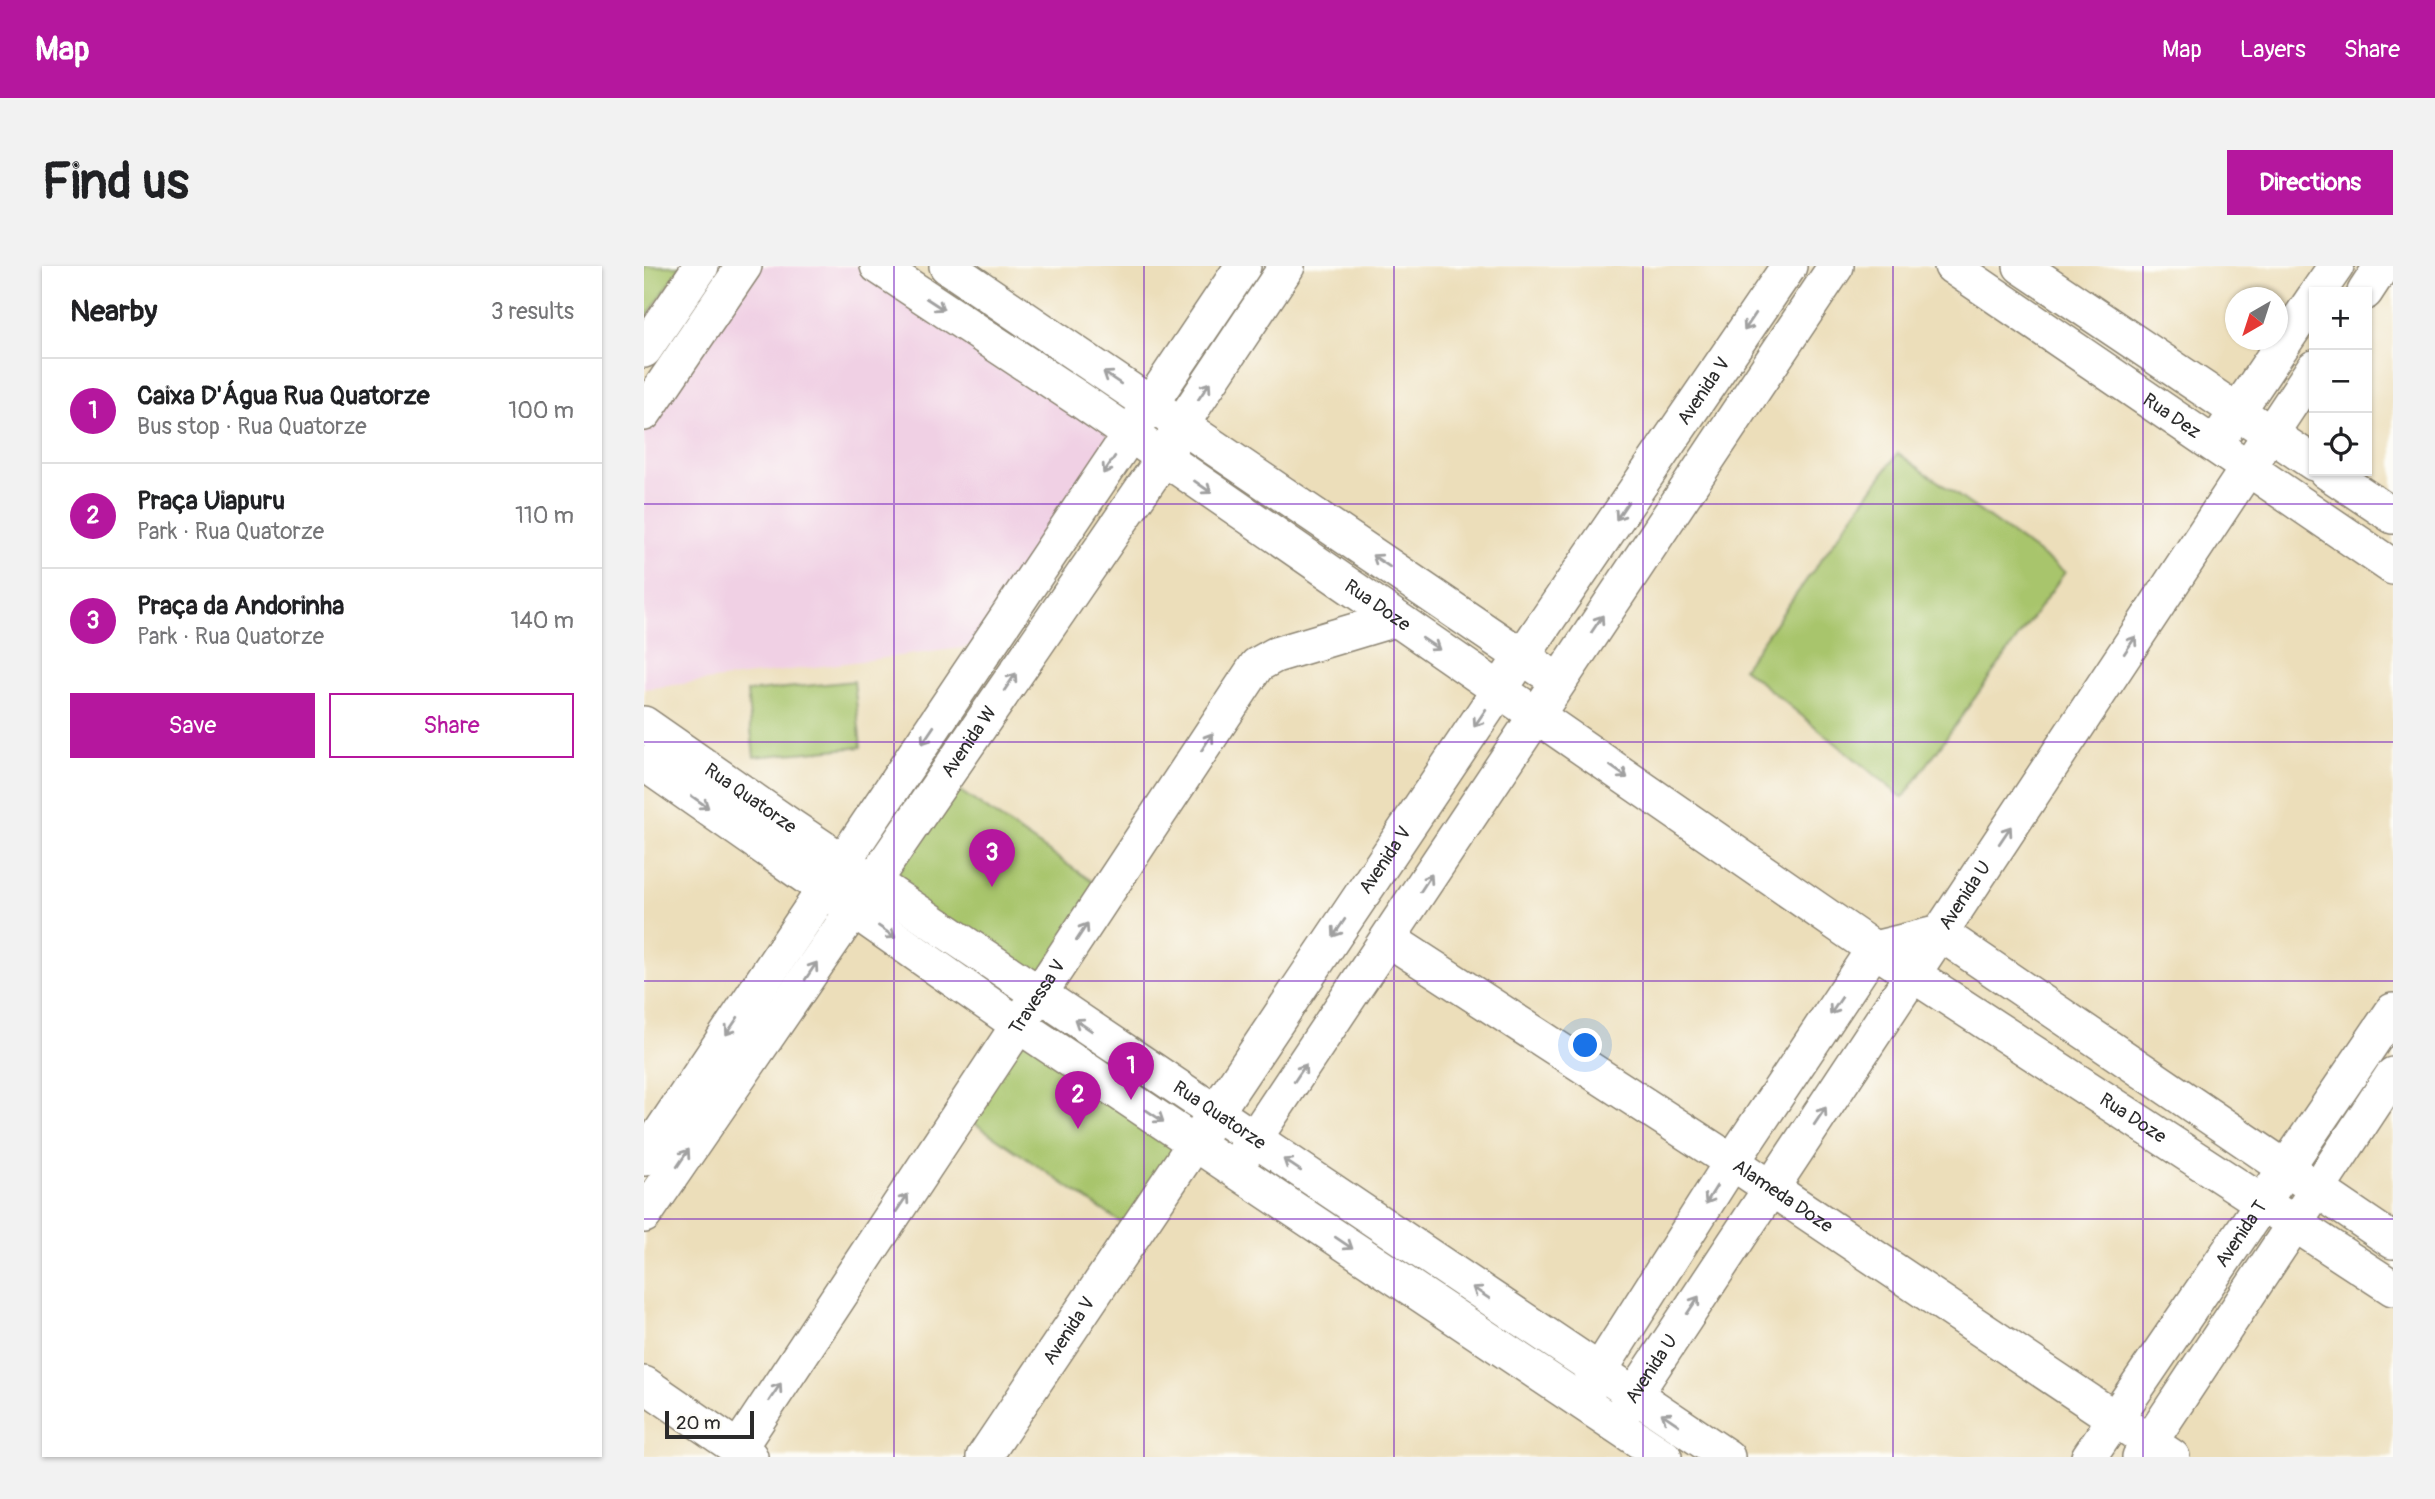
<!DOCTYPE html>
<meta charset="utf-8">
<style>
body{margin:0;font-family:Pangolin,sans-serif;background:#f2f2f2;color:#202124}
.controls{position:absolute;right:21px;top:21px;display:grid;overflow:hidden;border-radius:0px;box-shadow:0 2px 5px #0004}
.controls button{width:63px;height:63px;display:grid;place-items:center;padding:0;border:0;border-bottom:2px solid #e0e0e0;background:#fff;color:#202124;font:35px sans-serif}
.compass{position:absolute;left:1581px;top:21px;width:63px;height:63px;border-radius:50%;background:#fff;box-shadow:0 2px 5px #0004;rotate:219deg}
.scale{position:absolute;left:21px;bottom:18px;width:89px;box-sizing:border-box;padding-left:7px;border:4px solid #2b2b2b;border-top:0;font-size:19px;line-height:24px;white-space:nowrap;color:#2b2b2b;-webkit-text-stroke:5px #fdfcf7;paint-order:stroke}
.you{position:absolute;left:942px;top:780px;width:24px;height:24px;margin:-18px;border:5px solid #fff;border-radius:50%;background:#1a73e8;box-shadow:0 0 0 10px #1a73e833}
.badge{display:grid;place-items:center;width:46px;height:46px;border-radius:50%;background:#b5179e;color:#fff;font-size:23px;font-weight:700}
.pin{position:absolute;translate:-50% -58px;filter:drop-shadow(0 2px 4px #0008)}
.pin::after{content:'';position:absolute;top:37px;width:24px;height:21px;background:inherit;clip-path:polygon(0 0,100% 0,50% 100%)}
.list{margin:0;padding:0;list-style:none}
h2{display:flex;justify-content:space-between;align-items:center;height:91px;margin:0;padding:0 28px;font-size:30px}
h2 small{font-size:23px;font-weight:400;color:#757577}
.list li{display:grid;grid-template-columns:46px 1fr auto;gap:21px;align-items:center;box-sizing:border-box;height:105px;padding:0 28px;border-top:2px solid #e0e0e0}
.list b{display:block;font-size:26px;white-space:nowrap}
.list p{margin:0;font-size:23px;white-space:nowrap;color:#757577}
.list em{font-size:23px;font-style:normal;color:#757577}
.actions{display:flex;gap:14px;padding:21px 28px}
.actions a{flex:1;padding:16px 0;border:2px solid #b5179e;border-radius:0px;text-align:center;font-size:24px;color:#b5179e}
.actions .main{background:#b5179e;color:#fff}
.icon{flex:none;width:38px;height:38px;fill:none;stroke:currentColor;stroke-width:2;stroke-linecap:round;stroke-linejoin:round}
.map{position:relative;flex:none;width:1749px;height:1191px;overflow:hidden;border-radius:0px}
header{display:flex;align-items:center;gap:42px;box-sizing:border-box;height:98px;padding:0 35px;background:#b5179e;color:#fff}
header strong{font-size:33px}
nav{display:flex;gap:38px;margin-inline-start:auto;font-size:24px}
.intro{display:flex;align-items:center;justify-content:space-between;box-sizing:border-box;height:168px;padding:0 42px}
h1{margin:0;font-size:49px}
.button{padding:18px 32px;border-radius:0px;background:#b5179e;color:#fff;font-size:24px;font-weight:700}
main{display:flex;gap:42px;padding:0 42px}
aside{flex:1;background:#fff;border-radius:0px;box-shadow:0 2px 5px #0004}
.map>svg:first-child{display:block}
</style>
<header>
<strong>Map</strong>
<nav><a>Map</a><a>Layers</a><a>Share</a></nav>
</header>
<div class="intro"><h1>Find us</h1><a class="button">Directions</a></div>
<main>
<aside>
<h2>Nearby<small>3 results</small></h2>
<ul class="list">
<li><span class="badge">1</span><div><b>Caixa D'Água Rua Quatorze</b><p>Bus stop · Rua Quatorze</p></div><em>100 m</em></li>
<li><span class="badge">2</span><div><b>Praça Uiapuru</b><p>Park · Rua Quatorze</p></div><em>110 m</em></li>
<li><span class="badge">3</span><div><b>Praça da Andorinha</b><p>Park · Rua Quatorze</p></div><em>140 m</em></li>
</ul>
<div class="actions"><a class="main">Save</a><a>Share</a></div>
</aside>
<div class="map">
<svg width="1749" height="1191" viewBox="0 0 1749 1191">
<rect width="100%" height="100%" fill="#fdfcf7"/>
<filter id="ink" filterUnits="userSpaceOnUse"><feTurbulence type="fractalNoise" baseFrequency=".0143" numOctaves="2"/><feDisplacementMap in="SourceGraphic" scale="14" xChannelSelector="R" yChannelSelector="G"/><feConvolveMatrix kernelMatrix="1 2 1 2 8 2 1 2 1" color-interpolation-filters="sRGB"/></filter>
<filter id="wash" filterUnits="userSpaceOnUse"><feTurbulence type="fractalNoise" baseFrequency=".00686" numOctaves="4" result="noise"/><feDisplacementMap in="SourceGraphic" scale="28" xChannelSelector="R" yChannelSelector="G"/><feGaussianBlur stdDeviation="1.57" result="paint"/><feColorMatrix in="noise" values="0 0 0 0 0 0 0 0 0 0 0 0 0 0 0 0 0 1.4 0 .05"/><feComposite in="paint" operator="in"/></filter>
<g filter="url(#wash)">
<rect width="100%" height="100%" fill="#ecdeba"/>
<path fill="#f0d0e4" d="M 115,0 L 216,0 L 469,170 L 333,380 L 0,423 L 0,167 Z"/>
<g fill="#a8c56c" stroke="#6a784c" stroke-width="2">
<path d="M 0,0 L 37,0 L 0,55 Z"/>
<path d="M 1254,187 L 1421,306 L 1259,532 L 1099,402 Z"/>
<path d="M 210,415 L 217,481 L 110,491 L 103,426 Z"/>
<path d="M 300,514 L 465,627 L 396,727 L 231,615 Z"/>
<path d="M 376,759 L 550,879 L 491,966 L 317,848 Z"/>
</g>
</g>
<g filter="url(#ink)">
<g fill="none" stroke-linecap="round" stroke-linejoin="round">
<g stroke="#8c8472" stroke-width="38">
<g id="minor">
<path id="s1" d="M 234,0 L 438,135 L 1230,683 L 1749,1022"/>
<path d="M 303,0 L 898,404"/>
<path id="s2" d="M 1308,0 L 1749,301"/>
<path d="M 1377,0 L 1670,197"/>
<path d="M 1674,26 L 1692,0"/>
<path d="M 1721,26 L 1738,0"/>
<path d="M 0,84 L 57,0"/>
<path d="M 0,147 L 100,0"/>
<path d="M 1580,165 L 1670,32"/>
<path d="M 1682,205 L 1749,250"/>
<path id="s3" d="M 0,458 L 146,560 L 1083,1191"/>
<path d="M 0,497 L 376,760 L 1020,1191"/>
<path id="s4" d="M 746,674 L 1088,896 L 1528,1191"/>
<path d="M 598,891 L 1192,0"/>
<path d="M 0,892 L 599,0"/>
<path id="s5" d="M 0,949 L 519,193 L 537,159 L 643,0"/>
<path d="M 0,1118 L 106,1191"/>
<path d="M 942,1126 L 1088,896 L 1230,683 L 1296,667 L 1749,975"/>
<path id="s6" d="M 971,1158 L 1670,102"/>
<path id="s7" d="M 94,1183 L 613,399 L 631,389 L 751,353"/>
<path id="s8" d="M 340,1191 L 856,423 L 1145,0"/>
<path id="s9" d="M 1445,1191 L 1749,745"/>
<path d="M 1496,1191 L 1749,809"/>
</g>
</g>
<use href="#minor" stroke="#fff" stroke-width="35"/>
</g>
<defs><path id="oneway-shaft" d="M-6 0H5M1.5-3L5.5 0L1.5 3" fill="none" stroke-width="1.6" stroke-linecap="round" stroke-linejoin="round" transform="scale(1.75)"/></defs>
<g stroke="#a0a0a0">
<use href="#oneway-shaft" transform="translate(291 38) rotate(33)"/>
<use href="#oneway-shaft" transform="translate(1106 56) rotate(124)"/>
<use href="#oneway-shaft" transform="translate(468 112) rotate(-146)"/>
<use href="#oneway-shaft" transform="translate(560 125) rotate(-56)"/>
<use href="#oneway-shaft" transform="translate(465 199) rotate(124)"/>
<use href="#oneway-shaft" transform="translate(559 221) rotate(35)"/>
<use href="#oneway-shaft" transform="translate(978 245) rotate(124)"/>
<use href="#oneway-shaft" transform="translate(737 295) rotate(-146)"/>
<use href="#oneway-shaft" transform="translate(953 358) rotate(-56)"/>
<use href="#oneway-shaft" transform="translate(787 378) rotate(34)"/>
<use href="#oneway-shaft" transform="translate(1486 379) rotate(-56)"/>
<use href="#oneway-shaft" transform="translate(366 416) rotate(-56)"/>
<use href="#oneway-shaft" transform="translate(836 452) rotate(124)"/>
<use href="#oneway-shaft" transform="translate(284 469) rotate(124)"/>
<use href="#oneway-shaft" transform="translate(563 476) rotate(-57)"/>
<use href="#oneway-shaft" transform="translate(975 506) rotate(35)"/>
<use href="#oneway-shaft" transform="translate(56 536) rotate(35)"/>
<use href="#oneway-shaft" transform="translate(1361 569) rotate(-56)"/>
<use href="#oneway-shaft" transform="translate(782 617) rotate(-57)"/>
<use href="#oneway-shaft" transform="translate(695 662) rotate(124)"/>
<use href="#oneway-shaft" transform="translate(243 666) rotate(35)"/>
<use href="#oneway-shaft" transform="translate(438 666) rotate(-57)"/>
<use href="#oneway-shaft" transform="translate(167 705) rotate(-56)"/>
<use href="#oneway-shaft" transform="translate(1192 740) rotate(124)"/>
<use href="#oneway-shaft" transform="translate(439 759) rotate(-146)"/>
<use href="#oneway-shaft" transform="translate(88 760) rotate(124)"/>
<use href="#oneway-shaft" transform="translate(656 807) rotate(-56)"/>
<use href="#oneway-shaft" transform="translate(511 850) rotate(34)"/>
<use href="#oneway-shaft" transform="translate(1176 850) rotate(-56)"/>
<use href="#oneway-shaft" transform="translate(39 892) rotate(-56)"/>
<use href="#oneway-shaft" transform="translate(648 899) rotate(-146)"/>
<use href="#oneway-shaft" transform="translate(1067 929) rotate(122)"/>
<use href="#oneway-shaft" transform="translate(258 937) rotate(-56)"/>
<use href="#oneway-shaft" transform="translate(700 977) rotate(34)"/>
<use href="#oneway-shaft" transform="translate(837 1027) rotate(-146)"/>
<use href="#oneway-shaft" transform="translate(1049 1039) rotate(-56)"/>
<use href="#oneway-shaft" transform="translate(131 1126) rotate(-56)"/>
<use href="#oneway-shaft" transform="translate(1026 1153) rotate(-146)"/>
</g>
</g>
<path fill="none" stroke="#7b2cbf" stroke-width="2" stroke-opacity="0.55" d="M 250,0 L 250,1191M 500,0 L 500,1191M 750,0 L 750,1191M 999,0 L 999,1191M 1249,0 L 1249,1191M 1499,0 L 1499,1191M 0,238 L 1749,238M 0,476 L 1749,476M 0,715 L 1749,715M 0,953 L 1749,953"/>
<g text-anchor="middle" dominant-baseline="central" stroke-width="5" stroke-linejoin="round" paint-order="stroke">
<g font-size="19" fill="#2b2b2b" stroke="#fdfcf7">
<text stroke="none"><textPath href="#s8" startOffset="1286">Avenida V</textPath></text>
<text stroke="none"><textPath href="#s2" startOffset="266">Rua Dez</textPath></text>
<text stroke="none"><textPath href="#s1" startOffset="604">Rua Doze</textPath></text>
<text stroke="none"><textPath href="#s5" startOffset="574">Avenida W</textPath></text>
<text stroke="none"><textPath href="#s3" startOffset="130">Rua Quatorze</textPath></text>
<text stroke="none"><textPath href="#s8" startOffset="719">Avenida V</textPath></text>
<text stroke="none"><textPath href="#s6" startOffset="634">Avenida U</textPath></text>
<text stroke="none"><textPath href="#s7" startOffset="542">Travessa V</textPath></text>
<text stroke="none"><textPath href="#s3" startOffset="696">Rua Quatorze</textPath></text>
<text stroke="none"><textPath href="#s1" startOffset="1517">Rua Doze</textPath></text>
<text stroke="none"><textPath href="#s4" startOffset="469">Alameda Doze</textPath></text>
<text stroke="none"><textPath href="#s9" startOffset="270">Avenida T</textPath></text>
<text stroke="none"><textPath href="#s8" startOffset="152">Avenida V</textPath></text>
<text stroke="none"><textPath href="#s6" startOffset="66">Avenida U</textPath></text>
</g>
</g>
</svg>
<div class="controls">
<button>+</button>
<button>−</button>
<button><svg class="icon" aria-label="locate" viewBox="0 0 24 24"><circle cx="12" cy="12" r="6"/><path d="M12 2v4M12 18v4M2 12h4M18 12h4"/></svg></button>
</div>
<svg class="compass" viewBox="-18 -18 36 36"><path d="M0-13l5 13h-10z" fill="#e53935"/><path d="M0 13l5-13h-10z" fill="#757577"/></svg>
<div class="scale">20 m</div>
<div class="you"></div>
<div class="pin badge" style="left:487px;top:834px">1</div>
<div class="pin badge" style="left:434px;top:863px">2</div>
<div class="pin badge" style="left:348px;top:621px">3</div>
</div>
</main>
